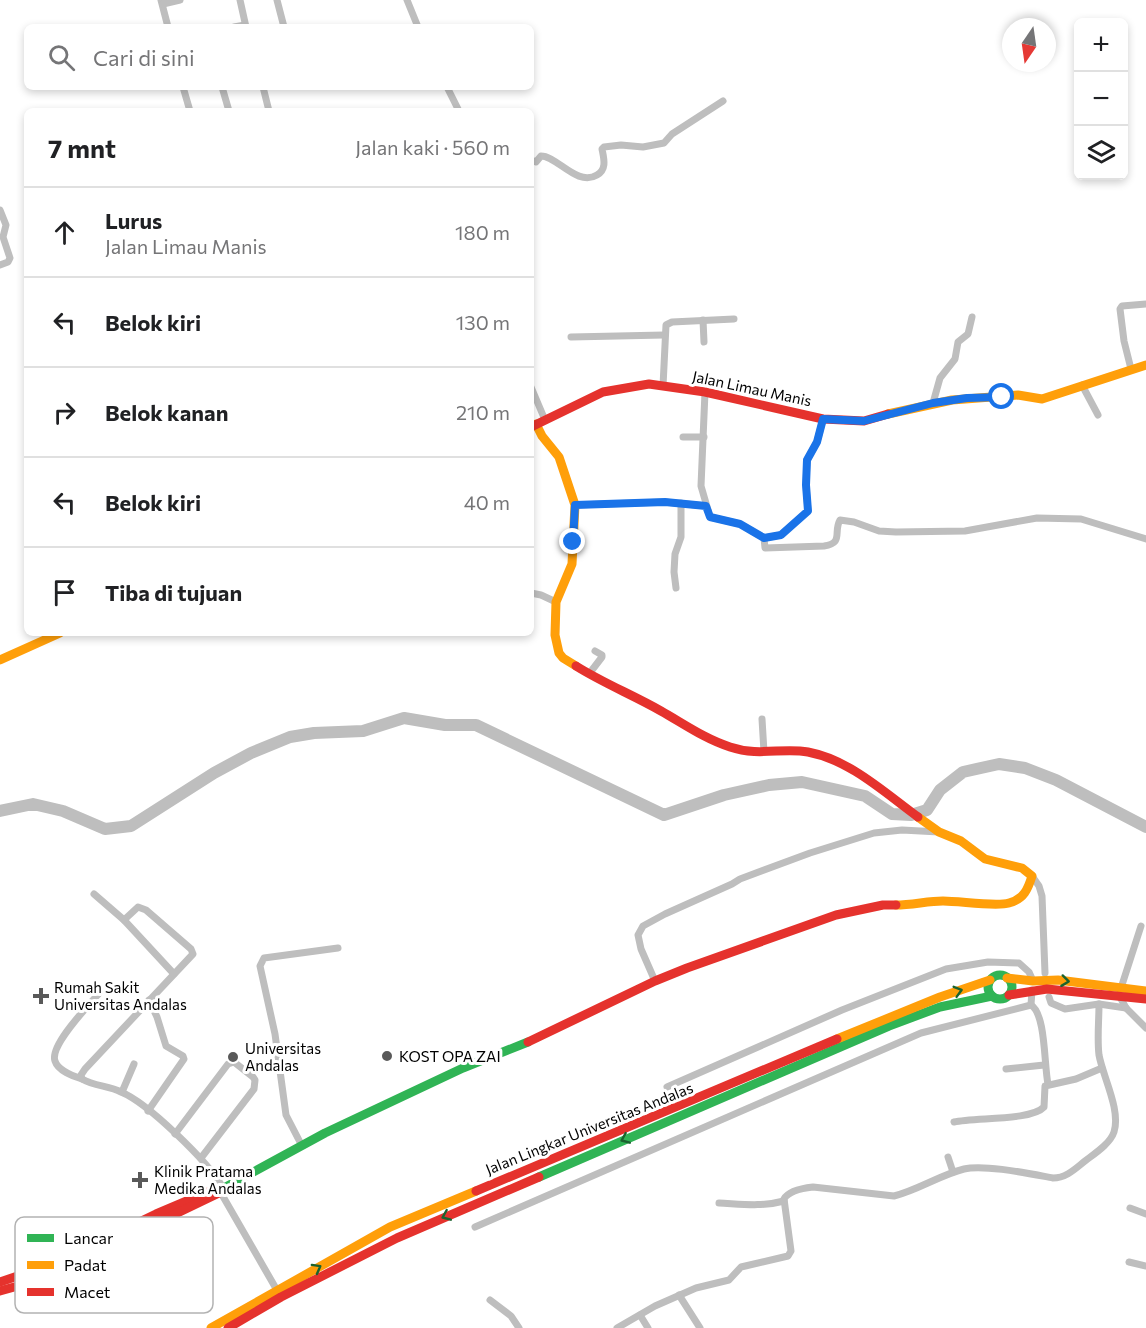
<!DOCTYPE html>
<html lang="id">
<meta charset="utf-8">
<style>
body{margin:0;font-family:Commissioner,sans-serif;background:#f6f6f6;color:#202124}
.controls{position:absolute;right:18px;top:18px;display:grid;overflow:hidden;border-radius:9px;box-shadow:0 3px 9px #0003}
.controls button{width:54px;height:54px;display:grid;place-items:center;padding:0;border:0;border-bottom:2px solid #e0e0e0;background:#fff;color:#202124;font:30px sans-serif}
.compass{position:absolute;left:1002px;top:18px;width:54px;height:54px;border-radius:50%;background:#fff;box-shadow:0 3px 9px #0003;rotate:193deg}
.stop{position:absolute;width:18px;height:18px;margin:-14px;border:4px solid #1a73e8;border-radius:50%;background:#fff}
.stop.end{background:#1a73e8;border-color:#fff;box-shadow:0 2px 6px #0008}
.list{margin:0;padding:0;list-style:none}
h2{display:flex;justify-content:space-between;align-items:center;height:78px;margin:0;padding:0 24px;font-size:26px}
h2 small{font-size:20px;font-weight:400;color:#757577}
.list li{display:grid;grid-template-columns:39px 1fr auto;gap:18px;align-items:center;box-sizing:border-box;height:90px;padding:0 24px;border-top:2px solid #e0e0e0}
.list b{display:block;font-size:22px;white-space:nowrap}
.list p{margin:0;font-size:20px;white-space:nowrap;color:#757577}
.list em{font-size:20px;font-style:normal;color:#757577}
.icon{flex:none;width:33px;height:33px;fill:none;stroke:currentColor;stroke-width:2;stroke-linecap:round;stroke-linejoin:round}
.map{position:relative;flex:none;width:1146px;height:1328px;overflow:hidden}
.search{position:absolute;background:#fff;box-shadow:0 3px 9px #0003;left:24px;top:24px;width:510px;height:66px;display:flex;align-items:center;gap:15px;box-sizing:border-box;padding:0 21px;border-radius:9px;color:#757577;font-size:22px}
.panel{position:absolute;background:#fff;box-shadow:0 3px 9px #0003;left:24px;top:108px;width:510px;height:528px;border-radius:9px}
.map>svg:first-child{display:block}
</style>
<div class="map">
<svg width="1146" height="1328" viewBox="0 0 1146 1328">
<rect width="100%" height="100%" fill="#fff"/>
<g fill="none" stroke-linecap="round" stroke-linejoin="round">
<path stroke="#bebebe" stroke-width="12" d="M 0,811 L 33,804 L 63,811 L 105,829 L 131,826 L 214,773 L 251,753 L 290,737 L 314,733 L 363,731 L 404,718 L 445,725 L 476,725 L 664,815 L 724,795 L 769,785 L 802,782 L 865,796 L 892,814 L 911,815 L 927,810 L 940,790 L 963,772 L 999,764 L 1025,768 L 1056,780 L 1146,827"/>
<g stroke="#bebebe" stroke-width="7">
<path d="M 161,0 L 168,27"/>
<path d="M 240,0 L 246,27"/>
<path d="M 277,0 L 284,27"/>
<path d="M 407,0 L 418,27"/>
<path d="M 163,4 L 180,0"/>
<path d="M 234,27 L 245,25"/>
<path d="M 183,87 L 190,111"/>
<path d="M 222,87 L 229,111"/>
<path d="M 263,87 L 269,111"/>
<path d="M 447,87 L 459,111"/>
<path d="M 531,160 L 536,162 L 541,156 C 557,156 577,187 597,175 C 607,169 604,159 602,149 L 604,147 L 621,145 L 643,147 L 664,143 L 672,134 L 723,101"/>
<path d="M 0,210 L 6,225 L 3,237 L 10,258 L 8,262 L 0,265"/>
<path d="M 703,320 L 704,342"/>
<path d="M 571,337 L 664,335"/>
<path d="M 1131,369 L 1124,341 L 1120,309 L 1122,306 L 1146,304"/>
<path d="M 1082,385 L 1098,415"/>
<path d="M 663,386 L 666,325 L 672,322 L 734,319"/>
<path d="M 531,387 L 545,420"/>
<path d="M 705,392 L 701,486 L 710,517 L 740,524 L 764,538 L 781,535 L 808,511 L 806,485 L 807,460 L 817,442 L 823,419"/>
<path d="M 933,403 L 940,378 L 955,359 L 958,342 L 968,334 L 972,317"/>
<path d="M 683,437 L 704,437"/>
<path d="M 575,505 L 665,502 L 706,506"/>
<path d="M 764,538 L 765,548 L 824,546 C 844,543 833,532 840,520 L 854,522 L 879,531 L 896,532 L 965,531 L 1037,518 L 1081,519 L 1146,539"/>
<path d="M 676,588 L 674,572 L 675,554 L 681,537 L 681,503"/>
<path d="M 531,593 L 541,595 L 556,602"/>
<path d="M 589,674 L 602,657 L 602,655 L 595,651"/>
<path d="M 762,719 L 764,752"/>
<path d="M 1032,876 L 1039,886 L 1042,896 L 1045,973"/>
<path d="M 94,894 L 124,920 L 174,974"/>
<path d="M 124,920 L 138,907 L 146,910 L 191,949 L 193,954 L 85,1069 L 81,1075 L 82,1079 C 94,1086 109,1086 121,1092 C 148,1103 207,1161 222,1186"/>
<path d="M 655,981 L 641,949 L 638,935 L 643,926 L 665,914 L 732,884 L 740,879 L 810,853 L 874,833 L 902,830 L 939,832"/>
<path d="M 1121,988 L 1141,926"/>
<path d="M 1049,997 L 1051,1003 L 1065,1009 L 1099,1004 L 1126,1008"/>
<path d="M 1120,997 L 1126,1008 L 1146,1028"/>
<path d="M 1031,1005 C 1046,1014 1044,1066 1048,1084"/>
<path d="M 1006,1069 L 1044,1065"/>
<path d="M 82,1079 C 73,1076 58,1071 55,1061 C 49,1045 91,1003 101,991"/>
<path d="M 667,1087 L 842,1010 L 946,969 L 988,962 L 1019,963 L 1029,972 L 1033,981"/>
<path d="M 122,1092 L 134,1064"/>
<path d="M 148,1111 L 184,1059 L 183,1056 L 166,1046 L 157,1017 L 149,1000"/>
<path d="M 954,1122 C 974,1117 1031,1121 1044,1107 L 1045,1086 L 1076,1079 L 1102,1068"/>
<path d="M 175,1134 L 228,1064 L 234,1062 L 253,1077 L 255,1080 L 254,1089 L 201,1158"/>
<path d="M 302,1146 L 286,1115 L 275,1034 L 260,966 L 264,958 L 338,948"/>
<path d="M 948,1157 L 953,1172"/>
<path d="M 221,1193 L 278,1292"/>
<path d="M 719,1203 C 741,1204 762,1207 784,1201"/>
<path d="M 1130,1208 L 1146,1214"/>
<path d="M 475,1227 L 921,1033 L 1031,1005 L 1032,990"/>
<path d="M 1129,1262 L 1146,1266"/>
<path d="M 679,1295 L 700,1328"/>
<path d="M 490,1300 L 511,1316 L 519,1328"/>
<path d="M 640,1315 L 648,1328"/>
<path d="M 617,1328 L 655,1306 L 696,1288 L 729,1280 L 741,1267 L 788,1256 L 791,1251 L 784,1199 C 789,1190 804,1188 813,1187 L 894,1196 C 918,1190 940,1175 964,1169 C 984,1164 1031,1174 1053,1178 C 1066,1178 1075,1169 1085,1161 C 1094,1154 1110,1144 1114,1132 C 1121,1110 1103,1077 1099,1055 C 1097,1039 1099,1021 1099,1004"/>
</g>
<g stroke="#30b455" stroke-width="9">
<circle cx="1000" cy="987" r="12"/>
<path d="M 539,1177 L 889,1026 L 940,1007 L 992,996"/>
<path d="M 224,1188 L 325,1133 L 463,1068 L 528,1042"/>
</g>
<g stroke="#ff9f0a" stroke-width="9">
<path d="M 888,414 L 952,400 L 1018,395 L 1042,399 L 1146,365"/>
<path d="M 536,424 L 542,436 L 559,457 L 575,505 L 572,564 L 556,602 L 555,635 L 559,653 L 563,658 L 576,666"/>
<path d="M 0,660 L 60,633"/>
<path d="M 896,905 C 912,905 928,901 943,901 C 960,901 996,907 1009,903 C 1024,899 1028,889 1032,876 L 1022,868 L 985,859 L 961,841 L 939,832 L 918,817"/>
<path d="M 1007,978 L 1033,981 L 1058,980 L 1146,991"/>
<path d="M 837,1039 L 940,997 L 990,980"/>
<path d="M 211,1328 L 390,1227 L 476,1191"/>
</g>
<g stroke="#e5322d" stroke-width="9">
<path d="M 531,427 L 603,392 L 649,384 L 705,392 L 823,419 L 864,421 L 888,414"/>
<path d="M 576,666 C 603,683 633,695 661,711 C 684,724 705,739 730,747 C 760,757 782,747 808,752 C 850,760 885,793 918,817"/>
<path d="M 1009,995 L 1047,989 L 1146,999"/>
<path d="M 528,1042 L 655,981 L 687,968 L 836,915 L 883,905 L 896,905"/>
<path d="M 476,1191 L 837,1039"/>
<path d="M 0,1282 L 50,1265 L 156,1214 L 215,1189"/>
<path d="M 0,1291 L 36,1281 L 219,1193"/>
<path d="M 228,1328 L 281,1297 L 397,1238 L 539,1177"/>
</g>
</g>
<defs><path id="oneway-chevron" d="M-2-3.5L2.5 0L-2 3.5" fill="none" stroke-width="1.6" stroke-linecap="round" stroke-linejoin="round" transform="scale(1.5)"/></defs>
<g stroke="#1a632f">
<use href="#oneway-chevron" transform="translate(1065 981) rotate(7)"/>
<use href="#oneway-chevron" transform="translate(958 991) rotate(-16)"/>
<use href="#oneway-chevron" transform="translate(625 1139) rotate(157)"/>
<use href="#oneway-chevron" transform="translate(446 1216) rotate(157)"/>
<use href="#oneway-chevron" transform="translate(317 1268) rotate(-29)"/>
</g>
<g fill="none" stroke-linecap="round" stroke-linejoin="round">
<path stroke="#1a73e8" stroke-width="8" d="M 573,542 L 575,505 L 665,502 L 706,506 L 710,517 L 740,524 L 764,538 L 781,535 L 808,511 L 806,485 L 807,460 L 817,442 L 823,419 L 864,421 L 933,403 L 967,398 L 1002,397"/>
</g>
<g fill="#595959" stroke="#fff" stroke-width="2">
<path d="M38 987h6v6h6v6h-6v6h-6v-6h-6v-6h6z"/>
<circle cx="387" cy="1056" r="6"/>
<circle cx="233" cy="1057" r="6"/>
<path d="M137 1171h6v6h6v6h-6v6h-6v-6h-6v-6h6z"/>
</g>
<g text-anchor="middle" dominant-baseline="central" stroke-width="6" stroke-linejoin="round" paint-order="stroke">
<g font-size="15" fill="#000" stroke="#fff">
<text transform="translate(752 388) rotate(12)">Jalan Limau Manis</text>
<text transform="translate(589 1128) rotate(-22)">Jalan Lingkar Universitas Andalas</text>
</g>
<g font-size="15" fill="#000" stroke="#fff" text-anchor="start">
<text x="54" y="987">Rumah Sakit<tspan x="54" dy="17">Universitas Andalas</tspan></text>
<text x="245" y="1048">Universitas<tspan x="245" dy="17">Andalas</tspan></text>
<text x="399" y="1056">KOST OPA ZAI</text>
<text x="154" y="1171">Klinik Pratama<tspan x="154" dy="17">Medika Andalas</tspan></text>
</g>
</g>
<rect x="15" y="1217" width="198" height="96" rx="9" fill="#fff" stroke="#b2b2b2" stroke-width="1.5"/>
<rect x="27" y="1234" width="27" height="8" fill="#30b455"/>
<rect x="27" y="1261" width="27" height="8" fill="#ff9f0a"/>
<rect x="27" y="1288" width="27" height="8" fill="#e5322d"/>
<g font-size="16" fill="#000">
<text x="64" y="1244">Lancar</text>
<text x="64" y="1271">Padat</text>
<text x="64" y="1298">Macet</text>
</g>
</svg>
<div class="controls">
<button>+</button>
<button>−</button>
<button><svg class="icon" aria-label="layers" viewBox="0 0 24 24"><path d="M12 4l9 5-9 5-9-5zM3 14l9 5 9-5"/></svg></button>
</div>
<svg class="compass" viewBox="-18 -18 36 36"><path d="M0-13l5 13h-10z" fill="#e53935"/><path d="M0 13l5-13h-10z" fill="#757577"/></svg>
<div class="stop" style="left:1002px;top:397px"></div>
<div class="stop end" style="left:573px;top:542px"></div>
<div class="search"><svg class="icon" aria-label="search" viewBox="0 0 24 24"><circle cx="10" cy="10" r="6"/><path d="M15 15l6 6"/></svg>Cari di sini</div>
<section class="panel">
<h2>7 mnt<small>Jalan kaki · 560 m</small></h2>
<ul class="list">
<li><svg class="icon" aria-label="ahead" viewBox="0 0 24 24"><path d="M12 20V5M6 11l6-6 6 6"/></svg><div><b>Lurus</b><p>Jalan Limau Manis</p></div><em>180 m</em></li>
<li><svg class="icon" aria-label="left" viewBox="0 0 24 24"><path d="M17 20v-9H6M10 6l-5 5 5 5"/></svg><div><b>Belok kiri</b></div><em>130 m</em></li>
<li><svg class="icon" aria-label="right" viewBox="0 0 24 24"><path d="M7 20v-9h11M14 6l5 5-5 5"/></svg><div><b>Belok kanan</b></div><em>210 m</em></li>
<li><svg class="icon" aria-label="left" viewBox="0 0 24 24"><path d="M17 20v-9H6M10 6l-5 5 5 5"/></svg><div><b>Belok kiri</b></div><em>40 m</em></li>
<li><svg class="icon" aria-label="arrive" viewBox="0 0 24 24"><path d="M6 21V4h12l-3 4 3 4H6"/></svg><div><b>Tiba di tujuan</b></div></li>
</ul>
</section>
</div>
